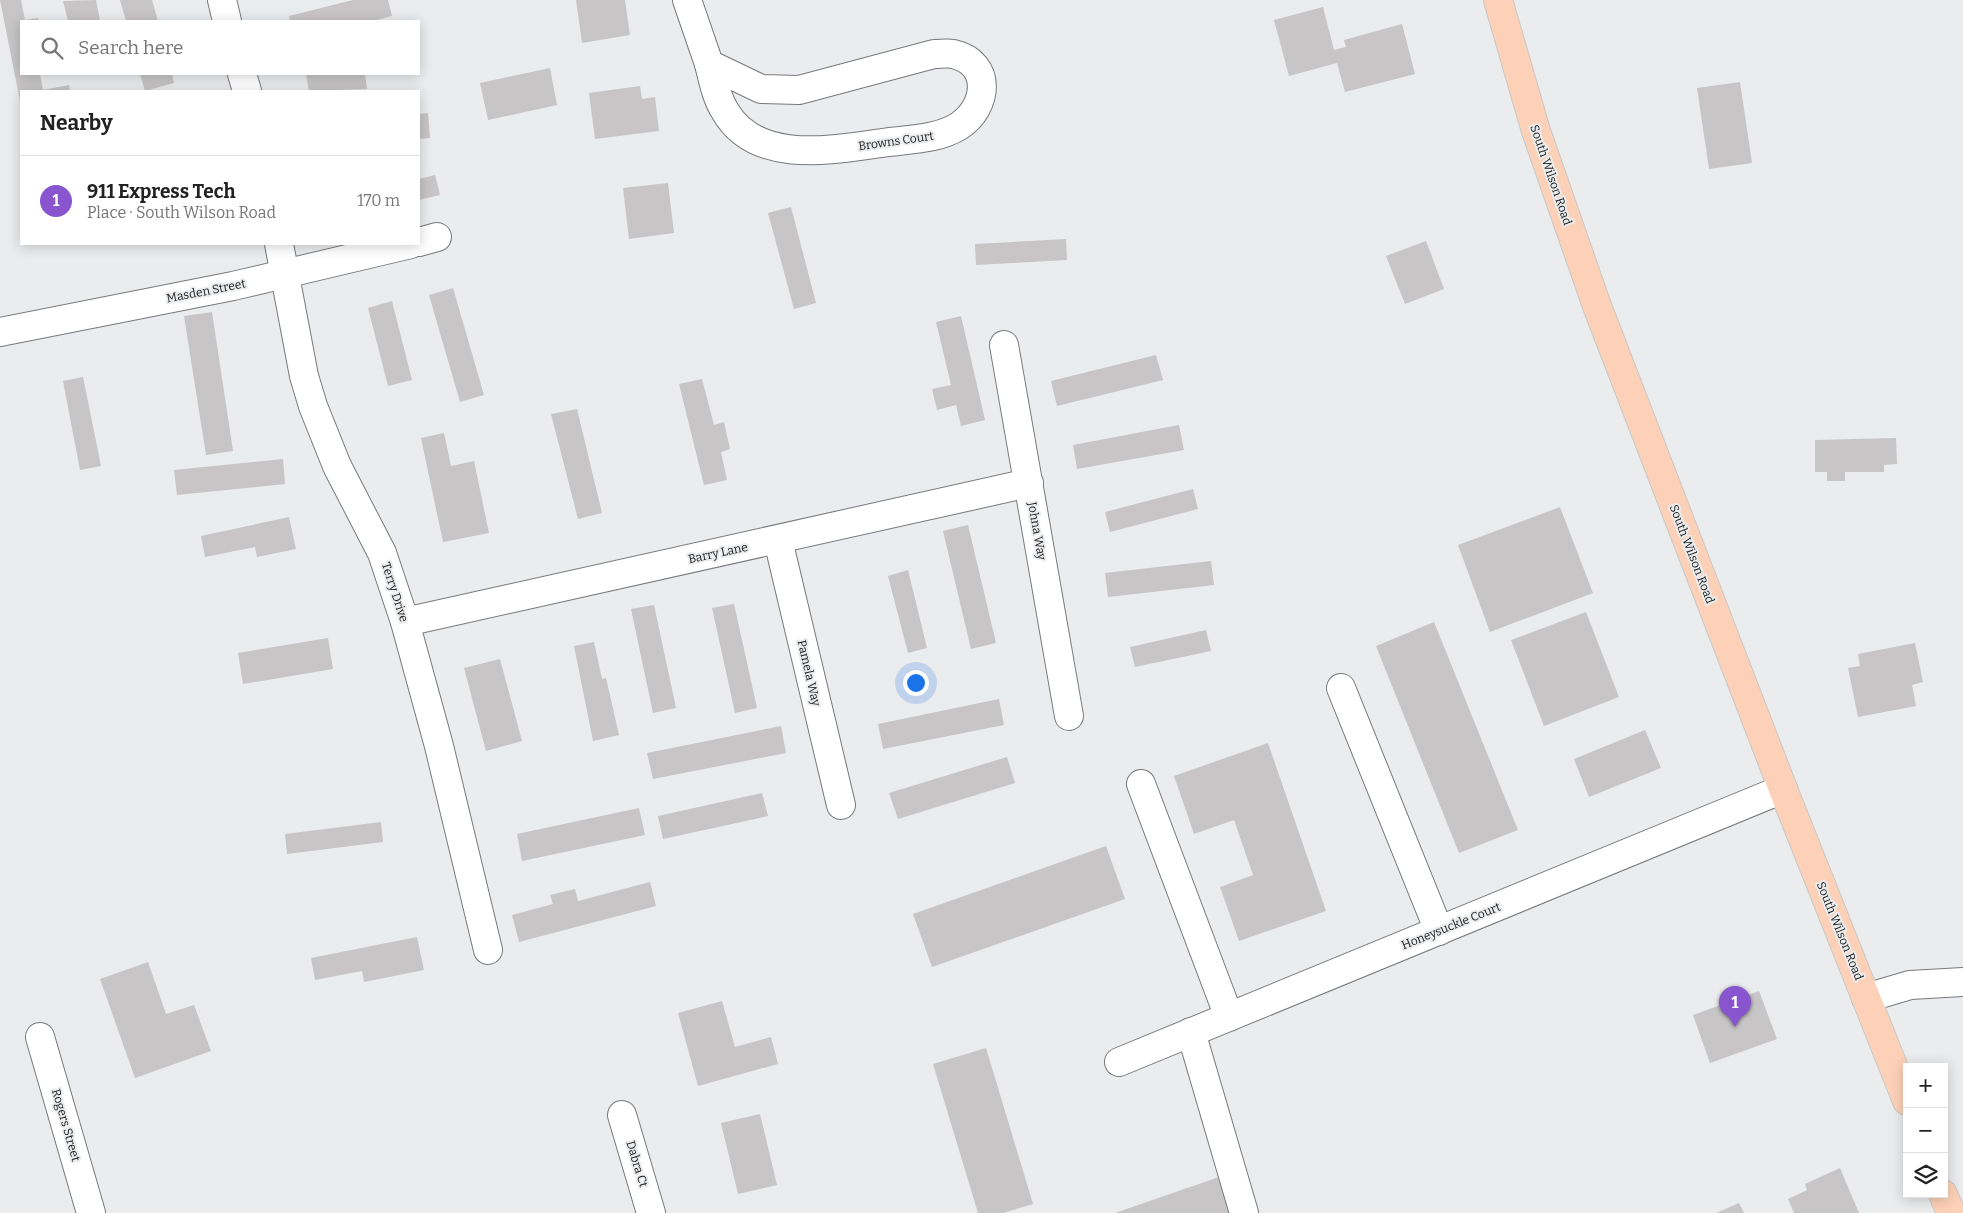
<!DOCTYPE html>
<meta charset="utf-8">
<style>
body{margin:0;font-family:Bitter,serif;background:#f6f6f6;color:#222}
.controls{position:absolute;right:15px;bottom:15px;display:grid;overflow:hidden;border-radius:0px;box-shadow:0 2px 12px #0003}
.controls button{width:45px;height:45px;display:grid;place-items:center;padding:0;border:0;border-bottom:1px solid #e0e0e0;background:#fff;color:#222;font:25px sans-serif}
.you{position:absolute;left:915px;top:682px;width:18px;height:18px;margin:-12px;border:4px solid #fff;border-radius:50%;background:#1a73e8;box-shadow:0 0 0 8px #1a73e833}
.badge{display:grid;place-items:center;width:32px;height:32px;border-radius:50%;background:#8855ce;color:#fff;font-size:16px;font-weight:700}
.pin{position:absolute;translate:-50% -41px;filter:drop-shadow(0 1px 2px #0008)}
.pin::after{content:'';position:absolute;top:26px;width:18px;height:15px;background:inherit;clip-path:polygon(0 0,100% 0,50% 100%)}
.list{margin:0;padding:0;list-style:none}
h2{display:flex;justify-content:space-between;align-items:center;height:65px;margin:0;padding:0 20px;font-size:21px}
h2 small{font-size:16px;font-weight:400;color:#767676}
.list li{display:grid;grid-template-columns:32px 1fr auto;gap:15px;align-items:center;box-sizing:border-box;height:90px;padding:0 20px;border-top:1px solid #e0e0e0}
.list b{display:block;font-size:19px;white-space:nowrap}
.list p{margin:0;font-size:16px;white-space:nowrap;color:#767676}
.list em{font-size:16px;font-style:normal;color:#767676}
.icon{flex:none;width:28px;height:28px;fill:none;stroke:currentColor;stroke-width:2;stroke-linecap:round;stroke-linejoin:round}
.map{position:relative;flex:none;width:1963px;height:1213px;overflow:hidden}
.search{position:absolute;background:#fff;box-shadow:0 2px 12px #0003;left:20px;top:20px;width:400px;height:55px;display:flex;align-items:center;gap:12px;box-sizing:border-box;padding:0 18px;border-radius:0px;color:#767676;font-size:19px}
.panel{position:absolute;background:#fff;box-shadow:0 2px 12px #0003;left:20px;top:90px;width:400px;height:155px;border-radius:0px}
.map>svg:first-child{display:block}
</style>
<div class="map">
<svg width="1963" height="1213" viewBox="0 0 1963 1213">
<rect width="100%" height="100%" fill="#ebecee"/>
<g fill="#c7c5c6">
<path d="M 0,0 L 21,0 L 25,20 L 38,18 L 39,21 L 21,21 L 21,74 L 40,74 L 43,90 L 69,85 L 70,91 L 21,91 L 20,101 Z"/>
<path d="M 96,0 L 100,21 L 68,21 L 63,1 Z"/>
<path d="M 120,0 L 152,0 L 158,21 L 126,21 Z"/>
<path d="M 353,0 L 388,0 L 392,16 L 373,21 L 290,21 L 289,16 Z"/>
<path d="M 576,0 L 625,0 L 630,35 L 582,43 Z"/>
<path d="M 1323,7 L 1334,50 L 1346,47 L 1344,40 L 1402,24 L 1415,74 L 1345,92 L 1337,63 L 1289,76 L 1274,20 Z"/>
<path d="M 550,68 L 557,105 L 488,120 L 480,83 Z"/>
<path d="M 140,74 L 172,74 L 174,83 L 145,91 Z"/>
<path d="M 306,74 L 365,74 L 367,89 L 309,91 Z"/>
<path d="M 1740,82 L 1752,163 L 1709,169 L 1697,88 Z"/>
<path d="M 640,86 L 642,99 L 655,97 L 659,131 L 595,139 L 589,93 Z"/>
<path d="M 428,113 L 430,138 L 419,139 L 419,114 Z"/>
<path d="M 435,175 L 440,195 L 419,200 L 419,179 Z"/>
<path d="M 668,183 L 674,233 L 629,239 L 623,188 Z"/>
<path d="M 791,207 L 816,303 L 794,309 L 768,213 Z"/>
<path d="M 1066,239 L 1067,260 L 976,265 L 975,244 Z"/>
<path d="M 1426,241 L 1444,289 L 1405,304 L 1386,256 Z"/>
<path d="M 453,288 L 484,395 L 460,402 L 429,295 Z"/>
<path d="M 392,301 L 412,380 L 388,386 L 368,308 Z"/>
<path d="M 212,312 L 233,451 L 206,455 L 184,316 Z"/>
<path d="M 961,316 L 985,420 L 961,426 L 956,405 L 937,410 L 932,389 L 951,385 L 936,322 Z"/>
<path d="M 1156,355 L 1163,380 L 1057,406 L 1051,381 Z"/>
<path d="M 83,377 L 101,466 L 80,470 L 63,381 Z"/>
<path d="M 702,379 L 714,425 L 724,422 L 730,449 L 721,452 L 727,480 L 704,485 L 679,384 Z"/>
<path d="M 577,409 L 602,513 L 578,519 L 551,414 Z"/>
<path d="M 1179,425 L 1184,450 L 1077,469 L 1073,445 Z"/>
<path d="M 444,433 L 451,466 L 474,461 L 489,533 L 443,542 L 421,438 Z"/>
<path d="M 1896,438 L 1897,464 L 1884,465 L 1884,472 L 1845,472 L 1845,481 L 1827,481 L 1827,472 L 1815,472 L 1815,440 Z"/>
<path d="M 283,459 L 285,484 L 177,495 L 174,470 Z"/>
<path d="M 1193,489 L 1198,509 L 1110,532 L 1105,512 Z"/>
<path d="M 1560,507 L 1593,593 L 1490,632 L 1458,545 Z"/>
<path d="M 289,517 L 296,549 L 257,557 L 255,547 L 205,557 L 201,536 Z"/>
<path d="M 968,525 L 996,643 L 971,649 L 943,531 Z"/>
<path d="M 1211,561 L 1214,585 L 1108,597 L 1105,573 Z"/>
<path d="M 908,570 L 927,648 L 908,653 L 888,576 Z"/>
<path d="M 734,604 L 757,708 L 735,713 L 712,608 Z"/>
<path d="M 654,605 L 676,708 L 653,713 L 631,609 Z"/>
<path d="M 1586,612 L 1619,697 L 1544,726 L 1511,640 Z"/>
<path d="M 1434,622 L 1518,830 L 1459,853 L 1376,646 Z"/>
<path d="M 1206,630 L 1211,651 L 1135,667 L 1130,647 Z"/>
<path d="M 328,638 L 333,669 L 243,684 L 238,653 Z"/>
<path d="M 594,642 L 602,679 L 606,678 L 619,735 L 593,741 L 574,646 Z"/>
<path d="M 1915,643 L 1923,682 L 1912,685 L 1916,706 L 1858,717 L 1848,668 L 1860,666 L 1858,654 Z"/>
<path d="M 500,659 L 522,741 L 486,751 L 464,668 Z"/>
<path d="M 999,699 L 1004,725 L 883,749 L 878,724 Z"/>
<path d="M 781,726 L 786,753 L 653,779 L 647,753 Z"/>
<path d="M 1645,730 L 1661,768 L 1589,797 L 1574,759 Z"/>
<path d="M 1268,743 L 1326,911 L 1239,941 L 1220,887 L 1253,875 L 1234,820 L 1194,834 L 1174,776 Z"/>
<path d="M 1007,757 L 1015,783 L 898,819 L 889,793 Z"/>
<path d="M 762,793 L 768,816 L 663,839 L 658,816 Z"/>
<path d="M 639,808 L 645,835 L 522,861 L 517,834 Z"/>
<path d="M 381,822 L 383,842 L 287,854 L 285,834 Z"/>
<path d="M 1106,846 L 1125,899 L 932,967 L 913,914 Z"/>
<path d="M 650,882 L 656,906 L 519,942 L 512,915 L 553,904 L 550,895 L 575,889 L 578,901 Z"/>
<path d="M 417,937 L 424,970 L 364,982 L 362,971 L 315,980 L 311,958 Z"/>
<path d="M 148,962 L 166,1014 L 194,1005 L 211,1051 L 135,1078 L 100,979 Z"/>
<path d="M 1759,991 L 1777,1039 L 1710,1063 L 1693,1015 Z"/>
<path d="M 722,1001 L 735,1047 L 771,1037 L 778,1064 L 698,1086 L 678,1013 Z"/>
<path d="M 986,1048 L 1033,1204 L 1003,1213 L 978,1213 L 933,1064 Z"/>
<path d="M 760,1114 L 777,1185 L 738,1194 L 721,1123 Z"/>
<path d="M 1840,1168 L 1859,1213 L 1794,1213 L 1788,1199 L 1807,1190 L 1805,1184 Z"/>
<path d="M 1222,1176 L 1235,1213 L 1115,1213 Z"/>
<path d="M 1739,1203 L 1744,1213 L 1716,1213 Z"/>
</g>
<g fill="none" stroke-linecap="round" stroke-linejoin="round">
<g stroke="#78797b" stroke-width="30">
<g id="minor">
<path d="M 222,0 L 227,21"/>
<path d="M 687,0 L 709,64"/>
<path d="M 934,54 C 940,54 948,53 953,54 C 993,63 988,107 959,126 C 937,140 907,139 882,143 C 831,150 756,165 725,111 C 716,97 713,80 709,64 L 761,89 L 799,90 Z"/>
<path d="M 242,74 L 247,91"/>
<path d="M 419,242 L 437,237"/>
<path d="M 279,244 L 304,376 L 313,406 L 337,466 L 382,553 L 405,622 L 439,746 L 488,950"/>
<path d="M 0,332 L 233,286 L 411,244"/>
<path d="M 1004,345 L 1069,716"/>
<path d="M 778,540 L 841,805"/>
<path d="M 405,622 L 1029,483"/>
<path d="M 1341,688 L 1439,931"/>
<path d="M 1141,784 L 1229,1017"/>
<path d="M 1866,998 L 1910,985 L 1963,982"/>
<path d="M 1191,1032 L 1244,1213"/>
<path d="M 40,1037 L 91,1213"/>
<path d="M 1119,1062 L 1783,789"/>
<path d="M 622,1115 L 651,1213"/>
</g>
</g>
<g stroke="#c8c8c8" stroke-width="30">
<g id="major">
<path d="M 1498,0 L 1536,131 L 1597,306 L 1783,789 L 1907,1101"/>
<path d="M 1943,1194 L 1951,1213"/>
</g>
</g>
<use href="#minor" stroke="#fff" stroke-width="28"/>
<use href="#major" stroke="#fdd1b8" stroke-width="28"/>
</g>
<g text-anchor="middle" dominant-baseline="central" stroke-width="4" stroke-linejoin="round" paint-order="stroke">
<g font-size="12" fill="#191a1a" stroke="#ebecee">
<text transform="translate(896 141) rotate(-8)">Browns Court</text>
<text transform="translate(1551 175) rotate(71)">South Wilson Road</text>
<text transform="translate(206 291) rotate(-11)">Masden Street</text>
<text transform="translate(1037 531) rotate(80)">Johna Way</text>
<text transform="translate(718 553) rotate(-12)">Barry Lane</text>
<text transform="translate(1692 554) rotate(69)">South Wilson Road</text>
<text transform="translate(395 592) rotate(72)">Terry Drive</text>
<text transform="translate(809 673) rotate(77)">Pamela Way</text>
<text transform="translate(1451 926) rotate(-22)">Honeysuckle Court</text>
<text transform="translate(1840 931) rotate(68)">South Wilson Road</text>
<text transform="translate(66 1125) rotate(74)">Rogers Street</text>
<text transform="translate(637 1164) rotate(73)">Dabra Ct</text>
</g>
</g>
</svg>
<div class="controls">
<button>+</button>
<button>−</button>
<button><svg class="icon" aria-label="layers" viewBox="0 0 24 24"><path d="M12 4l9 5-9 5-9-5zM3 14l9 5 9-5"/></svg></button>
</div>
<div class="you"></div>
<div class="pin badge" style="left:1735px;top:1027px">1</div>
<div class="search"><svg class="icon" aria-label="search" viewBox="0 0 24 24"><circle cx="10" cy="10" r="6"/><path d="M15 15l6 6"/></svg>Search here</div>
<section class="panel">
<h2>Nearby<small></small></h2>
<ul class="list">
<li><span class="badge">1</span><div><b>911 Express Tech</b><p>Place · South Wilson Road</p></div><em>170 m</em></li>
</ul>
</section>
</div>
